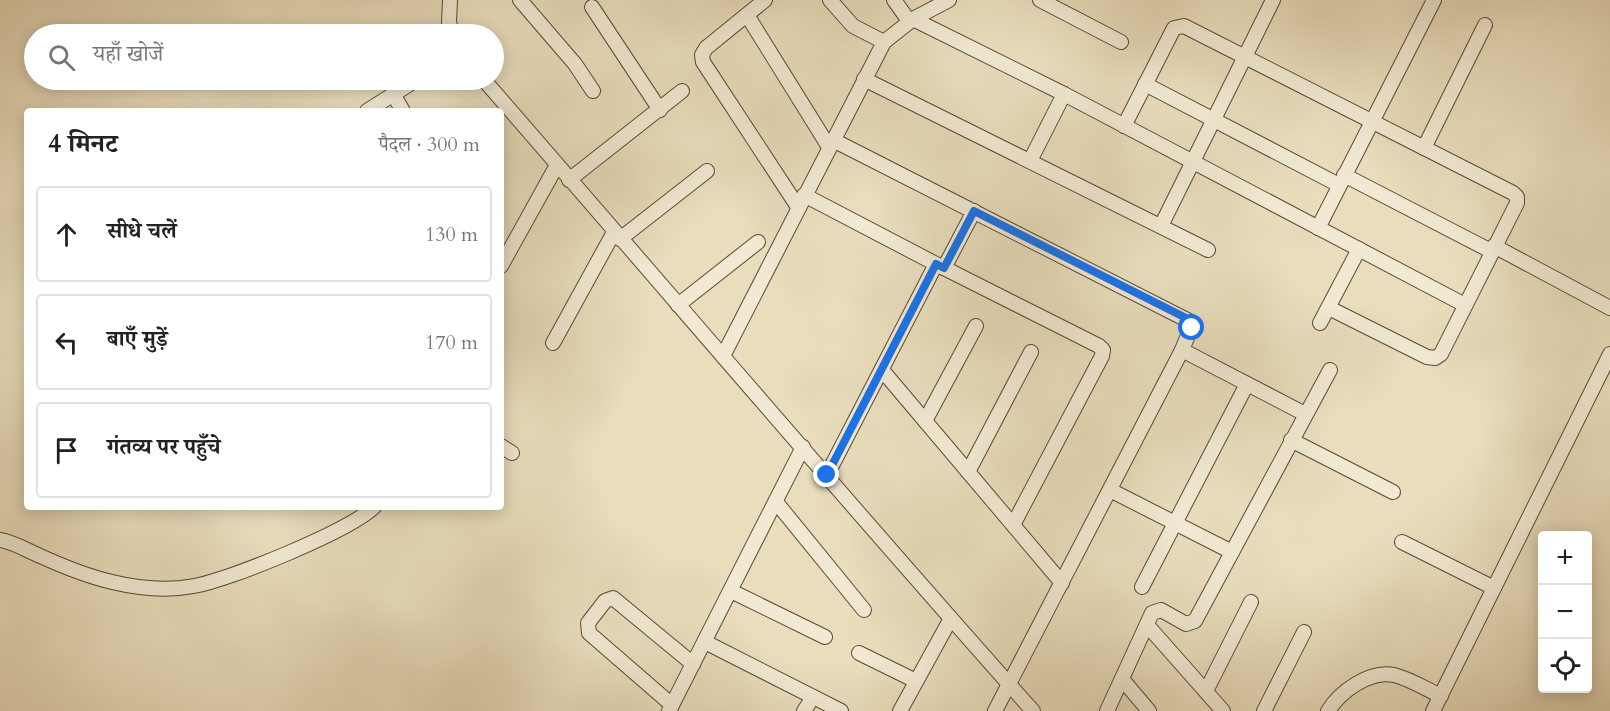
<!DOCTYPE html>
<html lang="hi">
<meta charset="utf-8">
<style>
body{margin:0;font-family:Cardo,"Noto Serif Devanagari",serif;background:#f2f2f2;color:#222}
.controls{position:absolute;right:18px;bottom:18px;display:grid;overflow:hidden;border-radius:6px;box-shadow:0 3px 15px #0003}
.controls button{width:54px;height:54px;display:grid;place-items:center;padding:0;border:0;border-bottom:2px solid #e0e0e0;background:#fff;color:#222;font:30px sans-serif}
.stop{position:absolute;width:18px;height:18px;margin:-14px;border:4px solid #1a73e8;border-radius:50%;background:#fff}
.stop.end{background:#1a73e8;border-color:#fff;box-shadow:0 2px 6px #0008}
.list{margin:0;padding:0;list-style:none}
h2{display:flex;justify-content:space-between;align-items:center;height:78px;margin:0;padding:0 24px;font-size:26px}
h2 small{font-size:20px;font-weight:400;color:#767676}
.list li{display:grid;grid-template-columns:39px 1fr auto;gap:18px;align-items:center;box-sizing:border-box;height:96px;margin:0 12px 12px;padding:0 12px;border:2px solid #e0e0e0;border-radius:6px}
.list b{display:block;font-size:22px;white-space:nowrap}
.list em{font-size:20px;font-style:normal;color:#767676}
.icon{flex:none;width:33px;height:33px;fill:none;stroke:currentColor;stroke-width:2;stroke-linecap:round;stroke-linejoin:round}
.map{position:relative;flex:none;width:1610px;height:711px;overflow:hidden}
.search{position:absolute;background:#fff;box-shadow:0 3px 15px #0003;left:24px;top:24px;width:480px;height:66px;display:flex;align-items:center;gap:15px;box-sizing:border-box;padding:0 21px;border-radius:33px;color:#767676;font-size:22px}
.panel{position:absolute;background:#fff;box-shadow:0 3px 15px #0003;left:24px;top:108px;width:480px;height:402px;border-radius:6px}
.map>svg:first-child{display:block}
</style>
<div class="map">
<svg width="1610" height="711" viewBox="0 0 1610 711">
<rect width="100%" height="100%" fill="#e9ddbc"/>
<filter id="stains"><feTurbulence type="fractalNoise" baseFrequency=".00333" numOctaves="4"/><feColorMatrix values="0 0 0 0 .2 0 0 0 0 .09 0 0 0 0 .02 0 0 0 .5 -.17"/></filter>
<radialGradient id="worn" r=".72"><stop offset=".6" stop-color="#630" stop-opacity="0"/><stop offset="1" stop-color="#630" stop-opacity=".3"/></radialGradient>
<g fill="none" stroke-linecap="round" stroke-linejoin="round">
<g stroke="#584a33" stroke-width="16">
<g id="minor">
<path d="M 450,0 L 449,22 L 452,34"/>
<path d="M 520,0 L 575,64 L 593,91"/>
<path d="M 765,0 L 706,48 L 702,55 L 703,62 L 798,207"/>
<path d="M 830,0 L 853,26 L 884,42"/>
<path d="M 894,0 L 909,21"/>
<path d="M 1040,0 L 1121,42"/>
<path d="M 592,7 L 660,110"/>
<path d="M 747,15 L 829,147"/>
<path d="M 913,19 L 1064,94 L 1465,305"/>
<path d="M 864,79 L 1208,250"/>
<path d="M 484,80 C 667,290 847,503 1033,711"/>
<path d="M 1145,84 L 1339,185"/>
<path d="M 393,94 L 403,111"/>
<path d="M 367,111 L 416,80"/>
<path d="M 1124,126 L 1174,28 L 1184,26 L 1513,193 L 1517,197 L 1517,203 L 1441,354 L 1435,358 L 1427,357 L 1329,308"/>
<path d="M 833,140 L 1193,323 L 1182,350 L 995,711"/>
<path d="M 1424,148 L 1485,25"/>
<path d="M 1031,159 L 1064,94"/>
<path d="M 1344,175 L 1491,251"/>
<path d="M 569,180 L 682,91"/>
<path d="M 804,195 L 936,264 L 827,475"/>
<path d="M 1161,226 L 1273,0"/>
<path d="M 1318,228 L 1434,0"/>
<path d="M 620,239 L 707,171"/>
<path d="M 1494,246 L 1610,308"/>
<path d="M 938,265 L 944,268 L 974,211"/>
<path d="M 501,266 L 557,165"/>
<path d="M 944,268 L 1099,346 L 1103,350 L 1102,356 L 1013,525"/>
<path d="M 678,305 L 758,242"/>
<path d="M 1320,323 L 1359,249"/>
<path d="M 553,343 L 614,232"/>
<path d="M 1182,350 L 1305,414"/>
<path d="M 723,356 L 884,42 L 913,19 L 949,0"/>
<path d="M 882,370 L 1062,583"/>
<path d="M 925,421 L 976,326"/>
<path d="M 1291,440 L 1393,492"/>
<path d="M 501,446 L 512,453"/>
<path d="M 968,472 L 1031,352"/>
<path d="M 1110,490 L 1232,552"/>
<path d="M 776,502 L 864,610"/>
<path d="M 0,540 C 13,542 26,550 38,555 C 62,566 86,576 112,582 C 137,588 168,591 194,586 C 229,580 349,531 374,507"/>
<path d="M 1402,542 L 1494,588"/>
<path d="M 1142,587 L 1247,384"/>
<path d="M 731,591 L 825,637"/>
<path d="M 1147,625 L 1223,711"/>
<path d="M 705,642 L 841,711"/>
<path d="M 859,653 L 916,681"/>
<path d="M 1122,679 L 1149,711"/>
<path d="M 1206,691 L 1251,602"/>
<path d="M 672,705 L 589,633 L 588,623 L 605,601 L 613,598 L 693,664"/>
<path d="M 669,711 L 803,447"/>
<path d="M 804,711 L 813,697"/>
<path d="M 900,711 L 950,620"/>
<path d="M 1107,711 L 1152,613 L 1161,610 L 1186,624 L 1195,621 L 1330,370"/>
<path d="M 1264,711 L 1304,632"/>
<path d="M 1328,711 C 1340,692 1369,670 1394,675 C 1410,679 1426,689 1441,696"/>
<path d="M 1433,711 L 1610,354"/>
</g>
</g>
<use href="#minor" stroke="#f1e9d3" stroke-width="14"/>
</g>
<g fill="none" stroke-linecap="round" stroke-linejoin="round">
<path stroke="#1a73e8" stroke-width="8" d="M 827,475 L 936,264 L 944,268 L 974,211 L 1190,320 L 1192,328"/>
</g>
<rect width="100%" height="100%" filter="url(#stains)"/>
<rect width="100%" height="100%" fill="url(#worn)"/>
</svg>
<div class="controls">
<button>+</button>
<button>−</button>
<button><svg class="icon" aria-label="locate" viewBox="0 0 24 24"><circle cx="12" cy="12" r="6"/><path d="M12 2v4M12 18v4M2 12h4M18 12h4"/></svg></button>
</div>
<div class="stop" style="left:1192px;top:328px"></div>
<div class="stop end" style="left:827px;top:475px"></div>
<div class="search"><svg class="icon" aria-label="search" viewBox="0 0 24 24"><circle cx="10" cy="10" r="6"/><path d="M15 15l6 6"/></svg>यहाँ खोजें</div>
<section class="panel">
<h2>4 मिनट<small>पैदल · 300 m</small></h2>
<ul class="list">
<li><svg class="icon" aria-label="ahead" viewBox="0 0 24 24"><path d="M12 20V5M6 11l6-6 6 6"/></svg><div><b>सीधे चलें</b></div><em>130 m</em></li>
<li><svg class="icon" aria-label="left" viewBox="0 0 24 24"><path d="M17 20v-9H6M10 6l-5 5 5 5"/></svg><div><b>बाएँ मुड़ें</b></div><em>170 m</em></li>
<li><svg class="icon" aria-label="arrive" viewBox="0 0 24 24"><path d="M6 21V4h12l-3 4 3 4H6"/></svg><div><b>गंतव्य पर पहुँचे</b></div></li>
</ul>
</section>
</div>
